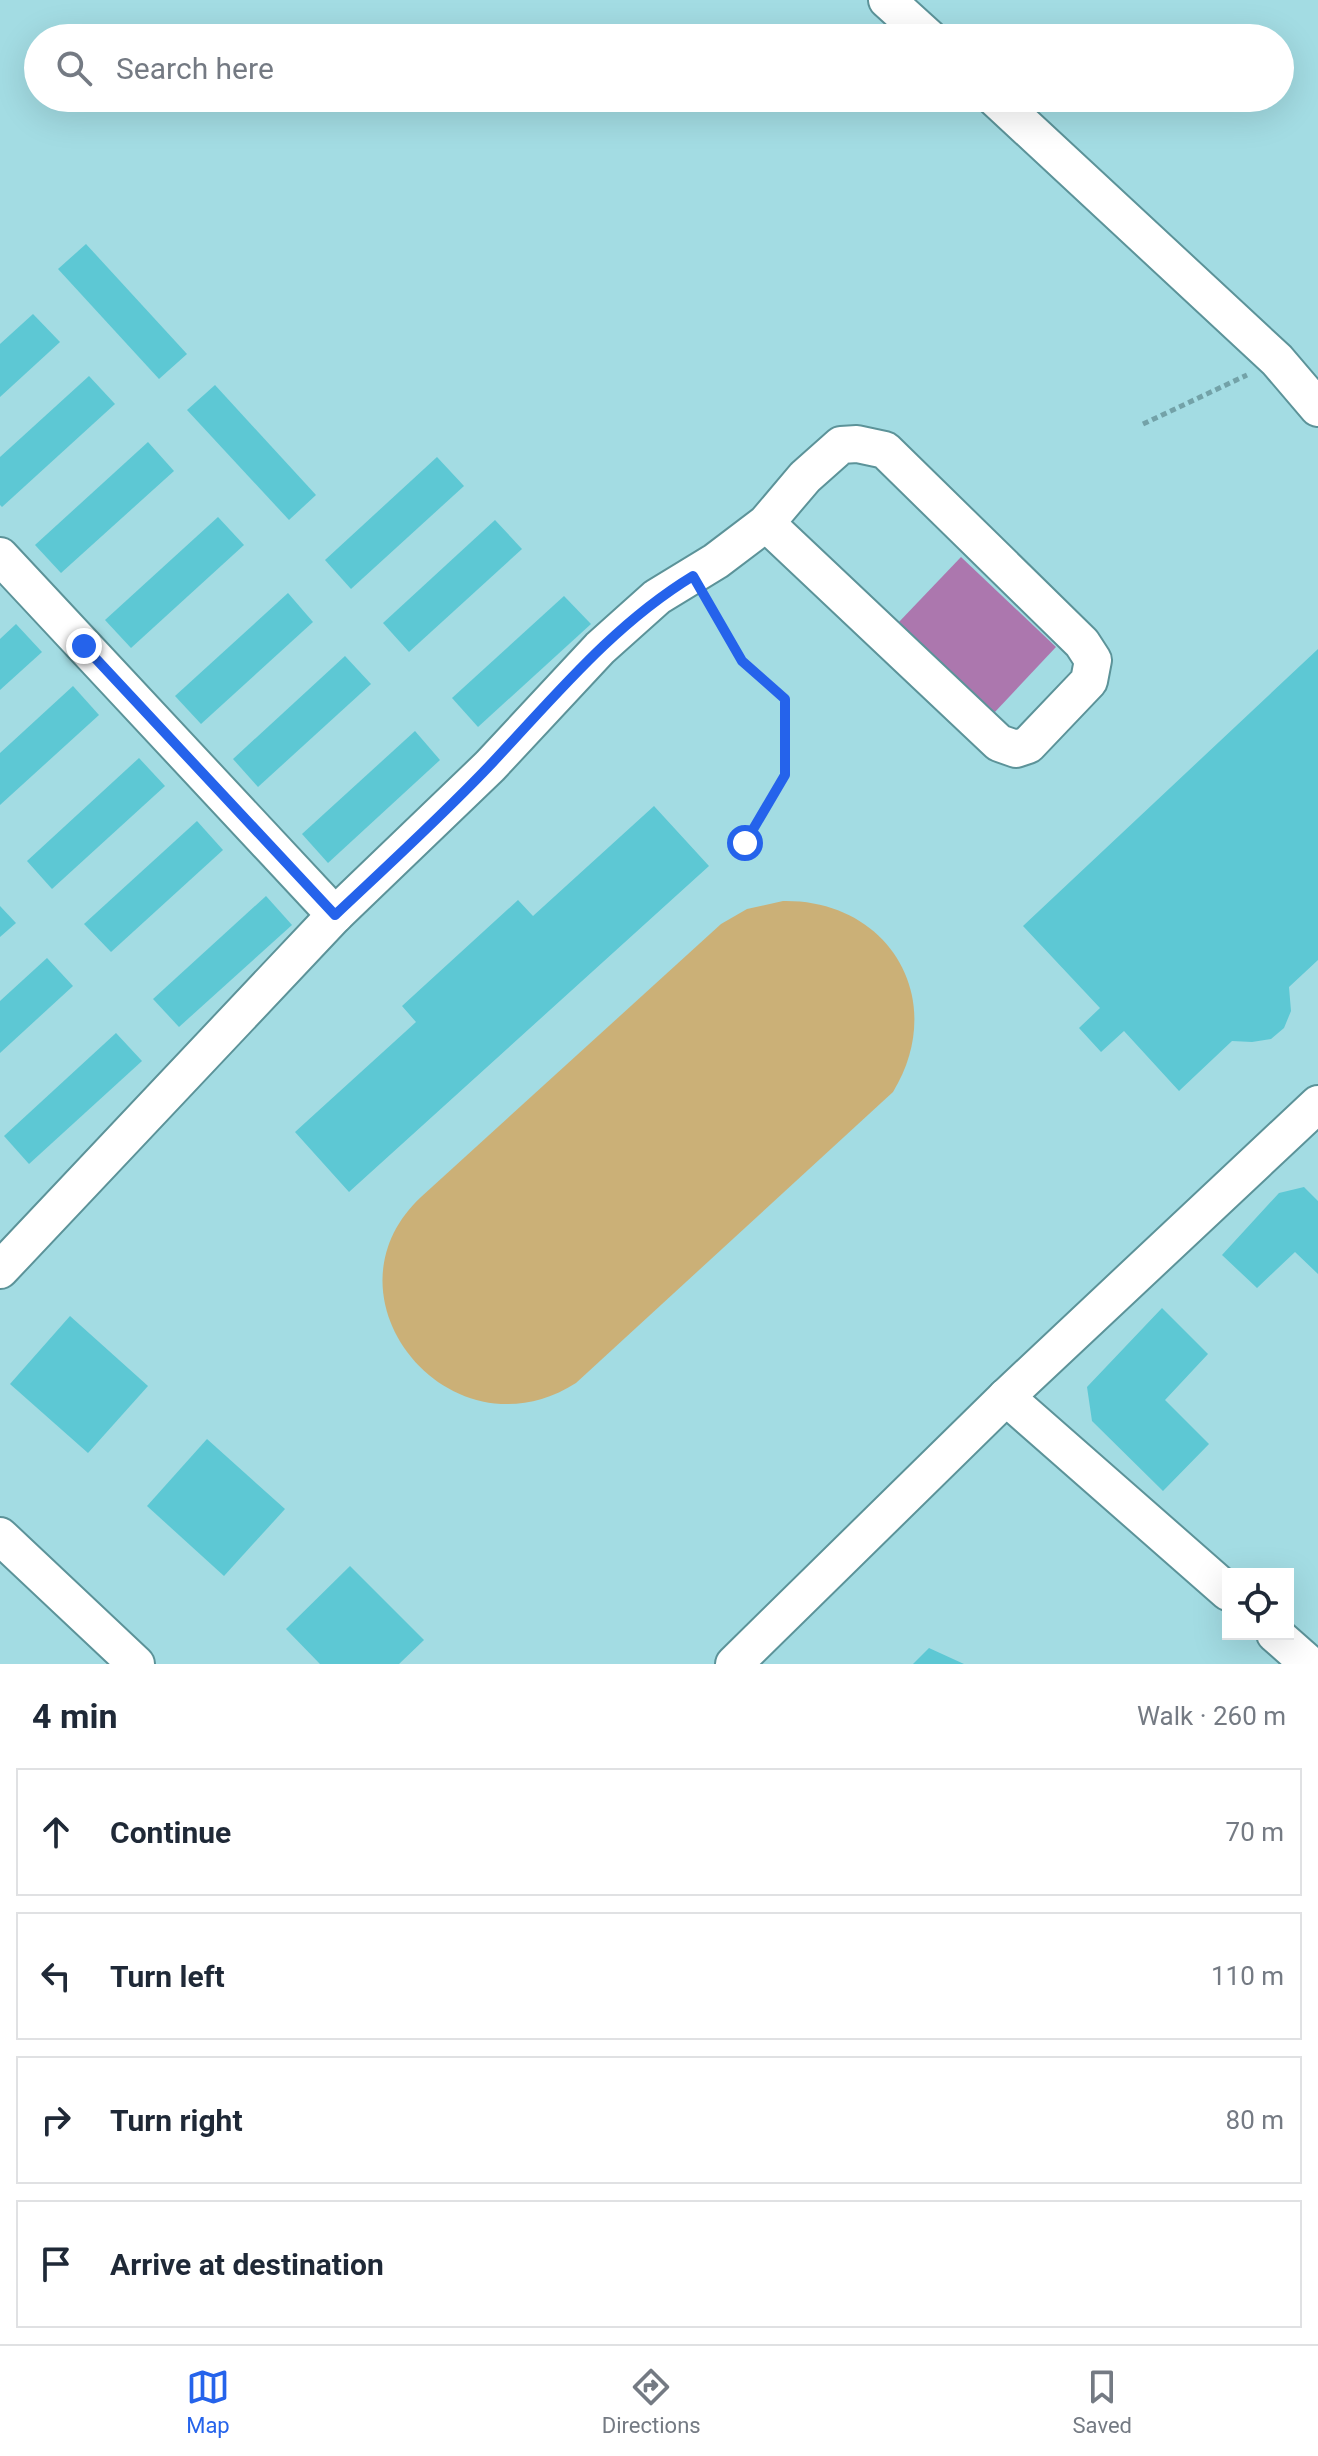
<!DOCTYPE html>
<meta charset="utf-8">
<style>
body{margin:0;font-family:Roboto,sans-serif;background:#f6f6f7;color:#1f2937}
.controls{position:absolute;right:24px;bottom:24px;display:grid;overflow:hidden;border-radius:0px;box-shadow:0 8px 32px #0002}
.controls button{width:72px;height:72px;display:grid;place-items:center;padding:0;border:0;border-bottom:2px solid #e0e1e3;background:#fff;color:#1f2937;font:40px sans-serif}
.stop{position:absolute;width:24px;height:24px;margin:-18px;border:6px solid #2563eb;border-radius:50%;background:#fff}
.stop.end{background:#2563eb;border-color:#fff;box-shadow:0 2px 8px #0008}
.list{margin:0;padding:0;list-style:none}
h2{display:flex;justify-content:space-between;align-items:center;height:104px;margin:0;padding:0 32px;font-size:34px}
h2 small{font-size:26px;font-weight:400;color:#747a83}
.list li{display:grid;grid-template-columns:52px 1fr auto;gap:24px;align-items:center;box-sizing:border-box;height:128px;margin:0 16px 16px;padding:0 16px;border:2px solid #e0e1e3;border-radius:0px}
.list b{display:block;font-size:30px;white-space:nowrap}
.list em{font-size:26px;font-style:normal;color:#747a83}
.icon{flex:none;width:44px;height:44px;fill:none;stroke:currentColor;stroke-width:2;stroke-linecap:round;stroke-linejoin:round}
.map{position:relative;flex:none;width:1318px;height:1664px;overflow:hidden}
.search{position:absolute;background:#fff;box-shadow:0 8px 32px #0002;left:24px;right:24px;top:24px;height:88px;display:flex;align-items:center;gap:20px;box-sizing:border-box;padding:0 28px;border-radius:44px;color:#747a83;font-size:30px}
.sheet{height:680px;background:#fff}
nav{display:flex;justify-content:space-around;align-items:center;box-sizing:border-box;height:112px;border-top:2px solid #e0e1e3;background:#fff;font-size:22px;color:#747a83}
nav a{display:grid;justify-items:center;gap:4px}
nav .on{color:#2563eb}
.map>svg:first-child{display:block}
</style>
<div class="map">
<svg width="1318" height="1664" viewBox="0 0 1318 1664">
<rect width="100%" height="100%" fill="#a3dce3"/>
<path fill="#cbb077" d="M 783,901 C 889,899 949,1000 893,1092 L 576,1383 C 451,1463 314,1297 421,1197 L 721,924 L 747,909 Z"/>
<path fill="#ac77ae" d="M 961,557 L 1056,647 L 994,713 L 898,623 Z"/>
<g fill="#5dc8d4">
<path d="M 86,244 L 187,354 L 159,379 L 58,269 Z"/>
<path d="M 33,314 L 60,342 L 0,397 L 0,344 Z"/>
<path d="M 89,376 L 115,404 L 2,507 L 0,505 L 0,457 Z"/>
<path d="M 215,385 L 316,495 L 289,520 L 187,410 Z"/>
<path d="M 148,442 L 174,471 L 61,573 L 35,545 Z"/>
<path d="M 437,457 L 464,486 L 351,589 L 325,560 Z"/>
<path d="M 218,517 L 244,545 L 131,648 L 105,620 Z"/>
<path d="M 495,520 L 522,549 L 409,652 L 383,623 Z"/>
<path d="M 288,593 L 313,622 L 201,724 L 175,696 Z"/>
<path d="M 564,596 L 591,624 L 478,727 L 452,698 Z"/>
<path d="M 16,624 L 42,652 L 0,690 L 0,639 Z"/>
<path d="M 1318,649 L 1318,960 L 1289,987 L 1291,1011 L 1284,1028 L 1271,1039 L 1252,1042 L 1232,1041 L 1179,1091 L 1124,1031 L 1101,1052 L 1079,1028 L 1100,1008 L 1023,926 Z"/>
<path d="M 345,656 L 371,684 L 258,787 L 233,759 Z"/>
<path d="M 73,686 L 99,715 L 0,805 L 0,753 Z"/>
<path d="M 415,731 L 440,760 L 328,863 L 302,834 Z"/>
<path d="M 139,758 L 165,786 L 52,889 L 27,861 Z"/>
<path d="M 654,806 L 709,866 L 349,1192 L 295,1132 L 416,1022 L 402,1006 L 518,900 L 533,916 Z"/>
<path d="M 197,821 L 223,850 L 111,952 L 84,924 Z"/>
<path d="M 266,896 L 292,925 L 179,1027 L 153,999 Z"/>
<path d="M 0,906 L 16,923 L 0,937 Z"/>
<path d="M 47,958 L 73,986 L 0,1053 L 0,1001 Z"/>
<path d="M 116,1033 L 142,1061 L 29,1164 L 4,1136 Z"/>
<path d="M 1304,1187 L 1318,1201 L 1318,1274 L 1295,1252 L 1257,1288 L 1222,1255 L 1279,1193 Z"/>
<path d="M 1162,1308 L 1208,1354 L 1165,1400 L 1209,1444 L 1163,1491 L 1092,1421 L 1087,1387 Z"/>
<path d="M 70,1316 L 148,1386 L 88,1453 L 10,1384 Z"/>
<path d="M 207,1439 L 285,1509 L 224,1576 L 147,1506 Z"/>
<path d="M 350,1566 L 424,1640 L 399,1664 L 320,1664 L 286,1629 Z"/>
<path d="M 929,1648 L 964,1664 L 913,1664 Z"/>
</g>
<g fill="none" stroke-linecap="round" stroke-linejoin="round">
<g stroke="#5c9399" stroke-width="40">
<g id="minor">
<path d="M 887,0 L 929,38"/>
<path d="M 995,98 L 1277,360 L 1318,408"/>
<path d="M 0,556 L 335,915"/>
<path d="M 0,1270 L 335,915 L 490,766 L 600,648 L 657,597 L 716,561 L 766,523 L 805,477 L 841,445 L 857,444 L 885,450 L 1082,643 L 1093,660 L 1089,681 L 1028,745 L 1016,749 L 999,743 L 766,523"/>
<path d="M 1006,1397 L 1228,1592"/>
<path d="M 0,1536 L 136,1664"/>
<path d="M 1275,1634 L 1309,1664"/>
<path d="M 734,1664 L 1006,1397 L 1318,1104"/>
</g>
</g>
<g stroke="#73a2a8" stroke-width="5" stroke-dasharray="6 4" stroke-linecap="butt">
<path d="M 1143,424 L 1247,375"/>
<path d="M 708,601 L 742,661 L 785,699 L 785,775 L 745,843"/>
</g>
<use href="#minor" stroke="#fff" stroke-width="36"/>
</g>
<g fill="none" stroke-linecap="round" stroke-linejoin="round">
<path stroke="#2563eb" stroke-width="10" d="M 84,646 L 335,915 C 388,865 443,815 493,762 C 556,695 614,624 693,576 L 742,661 L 785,699 L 785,775 L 745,843"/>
</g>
</svg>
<div class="controls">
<button><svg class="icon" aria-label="locate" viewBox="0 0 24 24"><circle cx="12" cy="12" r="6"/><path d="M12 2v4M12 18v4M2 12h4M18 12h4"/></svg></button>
</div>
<div class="stop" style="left:745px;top:843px"></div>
<div class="stop end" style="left:84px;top:646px"></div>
<div class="search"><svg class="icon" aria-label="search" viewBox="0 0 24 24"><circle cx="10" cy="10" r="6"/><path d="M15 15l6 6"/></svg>Search here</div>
</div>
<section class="sheet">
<h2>4 min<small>Walk · 260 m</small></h2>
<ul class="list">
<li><svg class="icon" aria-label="ahead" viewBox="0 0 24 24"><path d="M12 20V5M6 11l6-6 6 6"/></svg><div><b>Continue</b></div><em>70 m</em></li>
<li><svg class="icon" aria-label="left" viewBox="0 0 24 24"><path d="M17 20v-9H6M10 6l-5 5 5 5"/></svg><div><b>Turn left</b></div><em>110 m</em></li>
<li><svg class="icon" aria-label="right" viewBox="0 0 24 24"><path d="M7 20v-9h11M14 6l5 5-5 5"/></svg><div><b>Turn right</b></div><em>80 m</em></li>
<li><svg class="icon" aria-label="arrive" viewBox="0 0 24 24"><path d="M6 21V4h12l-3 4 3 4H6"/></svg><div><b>Arrive at destination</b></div></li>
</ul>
</section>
<nav>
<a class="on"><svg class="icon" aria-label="map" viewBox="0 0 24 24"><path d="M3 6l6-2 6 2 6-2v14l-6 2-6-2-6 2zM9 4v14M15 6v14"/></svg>Map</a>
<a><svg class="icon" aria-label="directions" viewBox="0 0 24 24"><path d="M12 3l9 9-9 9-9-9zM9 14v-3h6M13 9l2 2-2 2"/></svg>Directions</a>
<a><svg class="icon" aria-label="saved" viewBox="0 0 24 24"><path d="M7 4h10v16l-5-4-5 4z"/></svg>Saved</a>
</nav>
